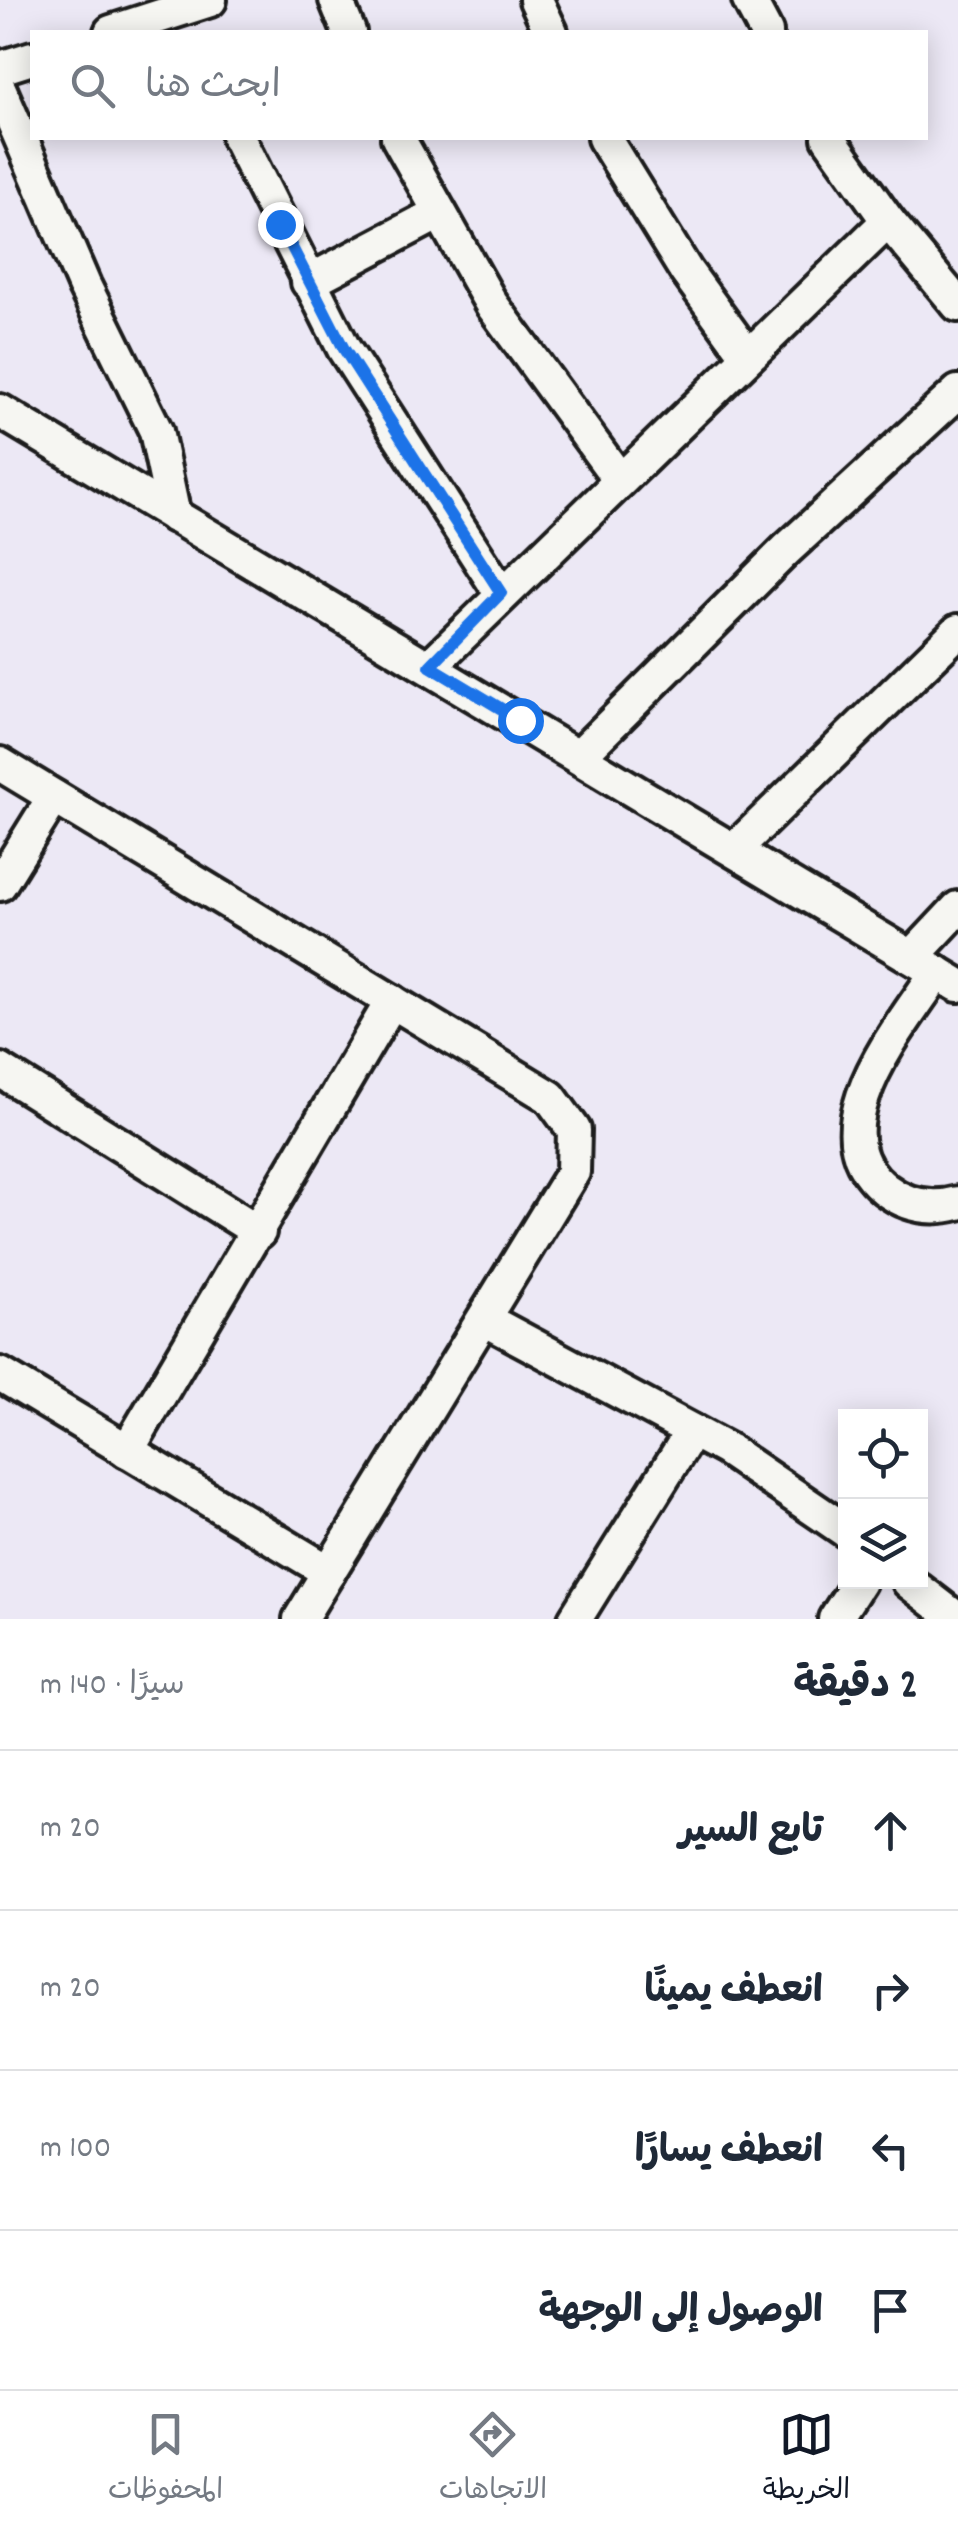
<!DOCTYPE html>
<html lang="ar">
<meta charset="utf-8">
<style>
body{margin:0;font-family:Dekko,"Playpen Sans Arabic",sans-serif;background:#f2f2f3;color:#1f2937;direction:rtl}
.controls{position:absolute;right:30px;bottom:30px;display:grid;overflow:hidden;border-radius:0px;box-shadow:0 5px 25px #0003}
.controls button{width:90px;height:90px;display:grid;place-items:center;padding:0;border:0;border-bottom:2px solid #e0e1e3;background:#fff;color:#1f2937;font:50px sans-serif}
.stop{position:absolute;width:30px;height:30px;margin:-22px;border:8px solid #1a73e8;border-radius:50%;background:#fff}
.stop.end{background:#1a73e8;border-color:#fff;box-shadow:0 2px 10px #0008}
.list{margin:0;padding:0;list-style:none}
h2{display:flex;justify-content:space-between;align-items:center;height:130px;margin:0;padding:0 40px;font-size:42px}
h2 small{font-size:32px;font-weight:400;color:#747a83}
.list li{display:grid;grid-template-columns:65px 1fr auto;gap:30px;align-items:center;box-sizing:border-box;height:160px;padding:0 40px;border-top:2px solid #e0e1e3}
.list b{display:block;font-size:38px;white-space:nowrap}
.list em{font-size:32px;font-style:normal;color:#747a83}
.icon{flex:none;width:55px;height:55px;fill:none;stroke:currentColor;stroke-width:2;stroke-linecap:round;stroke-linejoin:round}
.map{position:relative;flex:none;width:958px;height:1619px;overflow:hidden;direction:ltr}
.search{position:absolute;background:#fff;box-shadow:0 5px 25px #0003;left:30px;right:30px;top:30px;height:110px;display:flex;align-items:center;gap:25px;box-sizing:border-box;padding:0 35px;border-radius:0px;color:#747a83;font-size:38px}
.sheet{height:770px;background:#fff}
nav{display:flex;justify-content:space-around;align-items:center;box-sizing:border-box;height:140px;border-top:2px solid #e0e1e3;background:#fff;font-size:28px;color:#747a83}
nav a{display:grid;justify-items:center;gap:5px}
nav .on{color:#111827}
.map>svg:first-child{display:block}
</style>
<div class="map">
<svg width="958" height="1619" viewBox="0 0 958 1619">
<rect width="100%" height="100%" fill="#ece8f5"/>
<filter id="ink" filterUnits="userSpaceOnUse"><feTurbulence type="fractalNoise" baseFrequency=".01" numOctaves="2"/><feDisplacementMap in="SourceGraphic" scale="20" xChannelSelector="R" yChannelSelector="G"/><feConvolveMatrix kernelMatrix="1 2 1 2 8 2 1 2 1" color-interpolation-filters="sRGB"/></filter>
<g filter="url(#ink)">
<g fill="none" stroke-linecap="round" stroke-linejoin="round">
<g stroke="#1c1c1c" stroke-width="40">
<g id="minor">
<path d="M 336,0 L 349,32"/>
<path d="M 536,0 L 551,32"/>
<path d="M 749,0 L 766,32"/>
<path d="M 111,32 L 210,0"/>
<path d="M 0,68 L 32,58"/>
<path d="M 0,90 L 84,285 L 156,431 L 174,516"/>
<path d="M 238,138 L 344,349 L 501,593"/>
<path d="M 398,138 L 492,305 L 619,479"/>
<path d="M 604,138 L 686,271 L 747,355"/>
<path d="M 829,138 L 888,221 L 958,305"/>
<path d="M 308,282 L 437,214"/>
<path d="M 0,411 L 958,985"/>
<path d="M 430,666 L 888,221"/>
<path d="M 579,756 L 786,550 L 958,392"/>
<path d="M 0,764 L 550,1097 L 574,1130 L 573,1172 L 300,1619"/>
<path d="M 734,850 L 958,631"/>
<path d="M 0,884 L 54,797"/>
<path d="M 912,957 L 958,908"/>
<path d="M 937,972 C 901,1028 811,1130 885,1189 C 907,1206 932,1210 958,1203"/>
<path d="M 0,1070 L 259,1232"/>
<path d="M 484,1319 L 726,1449 L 846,1531"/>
<path d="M 0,1374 L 329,1572"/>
<path d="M 127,1451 L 392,1001"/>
<path d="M 909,1582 L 957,1619"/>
<path d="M 575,1619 L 692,1431"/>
<path d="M 835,1619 L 859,1582"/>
</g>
</g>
<use href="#minor" stroke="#f6f6f2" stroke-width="32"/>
</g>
</g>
<g fill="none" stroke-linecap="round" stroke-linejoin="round" filter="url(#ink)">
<path stroke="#1a73e8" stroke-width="12" d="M 280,224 L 344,349 L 501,593 L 430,666 L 520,720"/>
</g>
</svg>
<div class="controls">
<button><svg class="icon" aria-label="locate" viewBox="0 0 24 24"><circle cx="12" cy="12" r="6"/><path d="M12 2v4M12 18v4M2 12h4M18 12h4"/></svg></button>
<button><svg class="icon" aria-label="layers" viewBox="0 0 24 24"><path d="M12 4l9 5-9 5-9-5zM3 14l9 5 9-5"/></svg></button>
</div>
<div class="stop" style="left:520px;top:720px"></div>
<div class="stop end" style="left:280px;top:224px"></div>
<div class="search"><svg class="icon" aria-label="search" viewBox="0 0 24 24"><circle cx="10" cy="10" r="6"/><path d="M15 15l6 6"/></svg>ابحث هنا</div>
</div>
<section class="sheet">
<h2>2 دقيقة<small>سيرًا · 140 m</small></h2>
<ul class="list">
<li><svg class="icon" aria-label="ahead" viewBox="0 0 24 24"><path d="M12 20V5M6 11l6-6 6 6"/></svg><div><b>تابع السير</b></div><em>20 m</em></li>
<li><svg class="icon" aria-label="right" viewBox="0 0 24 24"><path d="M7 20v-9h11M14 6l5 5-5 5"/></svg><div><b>انعطف يمينًا</b></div><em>20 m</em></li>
<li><svg class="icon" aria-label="left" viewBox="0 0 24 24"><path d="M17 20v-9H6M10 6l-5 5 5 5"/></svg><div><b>انعطف يسارًا</b></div><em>100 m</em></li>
<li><svg class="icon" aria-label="arrive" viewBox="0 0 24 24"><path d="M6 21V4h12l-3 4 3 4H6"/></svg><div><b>الوصول إلى الوجهة</b></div></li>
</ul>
</section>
<nav>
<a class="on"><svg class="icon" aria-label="map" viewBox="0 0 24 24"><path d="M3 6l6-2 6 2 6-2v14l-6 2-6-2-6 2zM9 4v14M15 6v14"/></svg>الخريطة</a>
<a><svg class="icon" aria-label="directions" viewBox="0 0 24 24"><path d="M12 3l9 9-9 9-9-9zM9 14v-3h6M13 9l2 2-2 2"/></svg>الاتجاهات</a>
<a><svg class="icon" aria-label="saved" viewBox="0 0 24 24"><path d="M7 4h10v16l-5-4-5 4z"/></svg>المحفوظات</a>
</nav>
